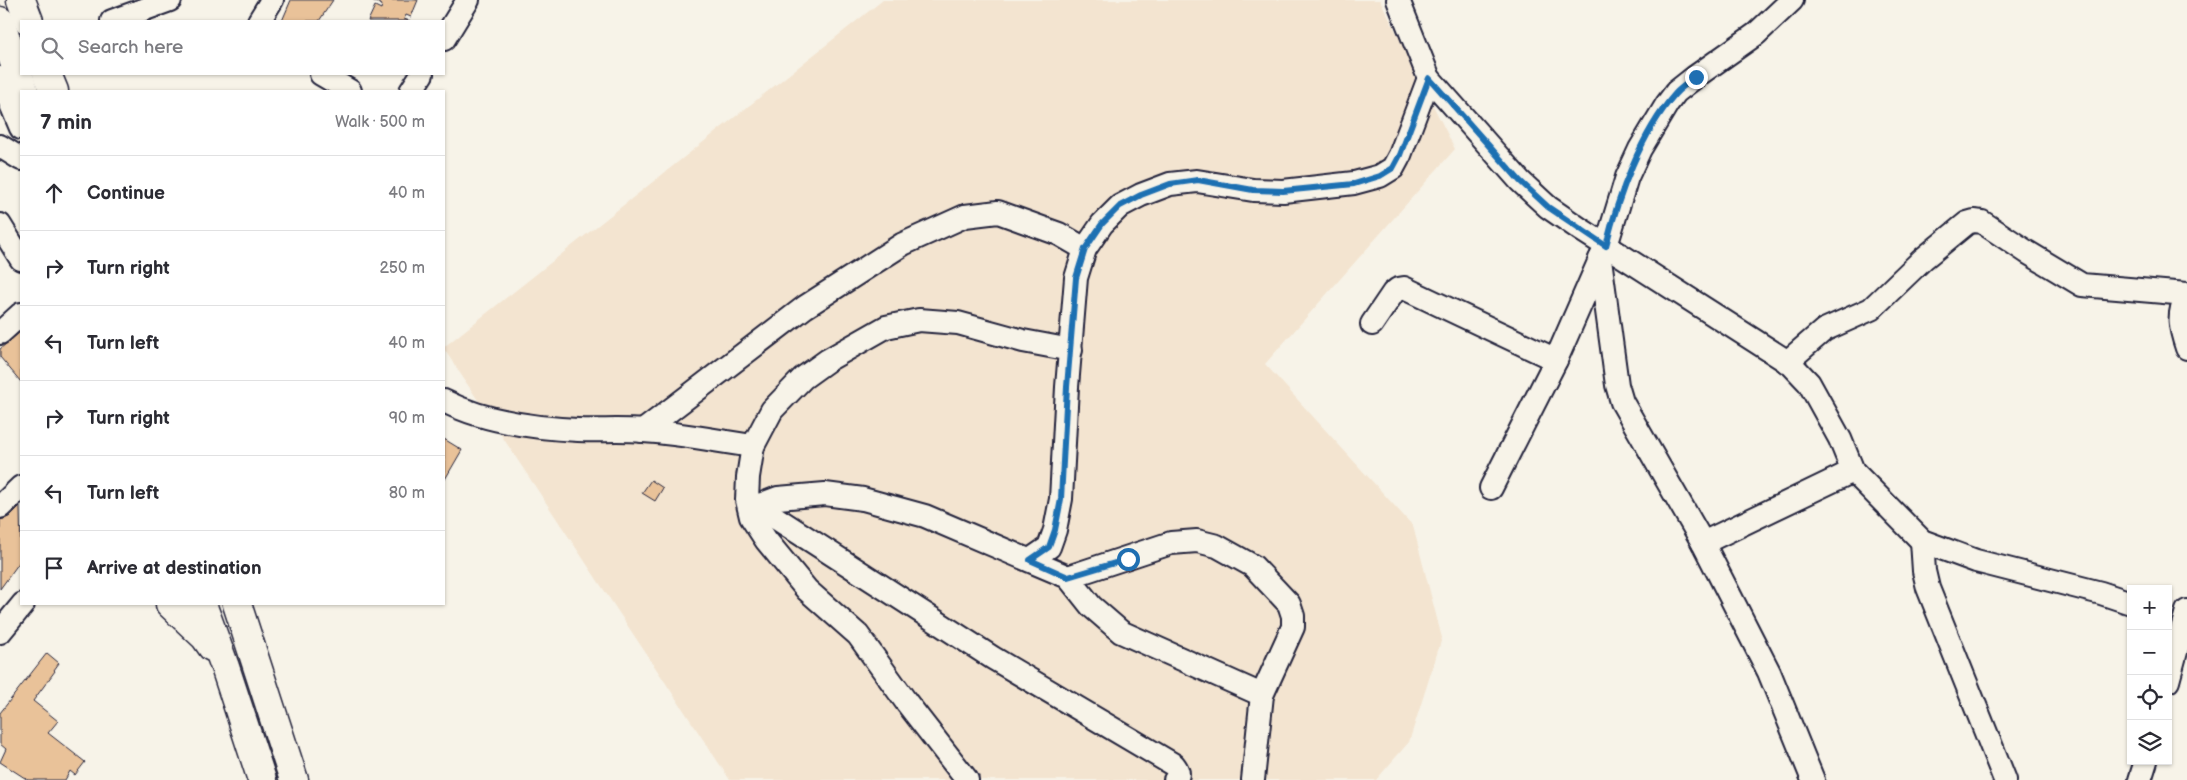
<!DOCTYPE html>
<meta charset="utf-8">
<style>
body{margin:0;font-family:"Balsamiq Sans",sans-serif;background:#f7f7f7;color:#2b2b33}
.controls{position:absolute;right:15px;bottom:15px;display:grid;overflow:hidden;border-radius:0px;box-shadow:0 1px 4px #0004}
.controls button{width:45px;height:45px;display:grid;place-items:center;padding:0;border:0;border-bottom:1px solid #e1e1e2;background:#fff;color:#2b2b33;font:25px sans-serif}
.stop{position:absolute;width:15px;height:15px;margin:-11px;border:4px solid #1f6fb2;border-radius:50%;background:#fff}
.stop.end{background:#1f6fb2;border-color:#fff;box-shadow:0 1px 5px #0008}
.list{margin:0;padding:0;list-style:none}
h2{display:flex;justify-content:space-between;align-items:center;height:65px;margin:0;padding:0 20px;font-size:21px}
h2 small{font-size:16px;font-weight:400;color:#7c7c81}
.list li{display:grid;grid-template-columns:32px 1fr auto;gap:15px;align-items:center;box-sizing:border-box;height:75px;padding:0 20px;border-top:1px solid #e1e1e2}
.list b{display:block;font-size:19px;white-space:nowrap}
.list em{font-size:16px;font-style:normal;color:#7c7c81}
.icon{flex:none;width:28px;height:28px;fill:none;stroke:currentColor;stroke-width:2;stroke-linecap:round;stroke-linejoin:round}
.map{position:relative;flex:none;width:2187px;height:780px;overflow:hidden}
.search{position:absolute;background:#fff;box-shadow:0 1px 4px #0004;left:20px;top:20px;width:425px;height:55px;display:flex;align-items:center;gap:12px;box-sizing:border-box;padding:0 18px;border-radius:0px;color:#7c7c81;font-size:19px}
.panel{position:absolute;background:#fff;box-shadow:0 1px 4px #0004;left:20px;top:90px;width:425px;height:515px;border-radius:0px}
.map>svg:first-child{display:block}
</style>
<div class="map">
<svg width="2187" height="780" viewBox="0 0 2187 780">
<rect width="100%" height="100%" fill="#f7f3e8"/>
<filter id="ink" filterUnits="userSpaceOnUse"><feTurbulence type="fractalNoise" baseFrequency=".02" numOctaves="2"/><feDisplacementMap in="SourceGraphic" scale="10" xChannelSelector="R" yChannelSelector="G"/><feConvolveMatrix kernelMatrix="1 2 1 2 8 2 1 2 1" color-interpolation-filters="sRGB"/></filter>
<g filter="url(#ink)">
<path fill="#f3e4d0" d="M 883,0 L 1380,0 L 1455,149 L 1265,364 L 1413,526 L 1442,638 L 1409,742 L 1376,780 L 730,780 L 444,349 L 444,347 Z"/>
<g fill="#e9c299" stroke="#22223b">
<path d="M 291,0 L 333,0 L 319,21 L 282,21 Z"/>
<path d="M 372,0 L 418,0 L 411,17 L 406,15 L 404,19 L 410,21 L 368,21 L 375,6 L 381,9 L 382,5 Z"/>
<path d="M 21,331 L 21,382 L 0,357 L 0,349 Z"/>
<path d="M 444,439 L 462,450 L 444,481 Z"/>
<path d="M 651,480 L 663,488 L 655,501 L 642,493 Z"/>
<path d="M 20,506 L 21,560 L 0,589 L 0,520 L 9,517 Z"/>
<path d="M 47,653 L 59,663 L 54,670 L 55,671 L 33,701 L 58,721 L 48,733 L 85,762 L 75,775 L 70,771 L 65,780 L 28,780 L 0,762 L 6,749 L 0,744 L 0,713 Z"/>
</g>
<g fill="none" stroke-linecap="round" stroke-linejoin="round">
<g stroke="#22223b" stroke-width="26">
<g id="minor">
<path d="M 1398,0 L 1429,78 L 1520,181 L 1548,207 L 1580,229 L 1791,364 L 1809,383 L 1840,439 L 1853,471 L 1922,541 L 1976,561 L 2101,593 L 2131,603"/>
<path d="M 112,21 L 170,0"/>
<path d="M 259,21 L 272,0"/>
<path d="M 444,39 L 468,0"/>
<path d="M 321,74 L 350,91"/>
<path d="M 0,78 L 21,128"/>
<path d="M 411,91 L 422,74"/>
<path d="M 0,146 L 21,159"/>
<path d="M 0,225 L 21,259"/>
<path d="M 1600,259 L 1617,385 L 1622,402 L 1703,543 L 1853,471"/>
<path d="M 2187,295 C 2177,314 2180,328 2187,348"/>
<path d="M 1372,324 L 1393,293 L 1398,289 L 1404,288 L 1556,360"/>
<path d="M 0,333 L 21,314"/>
<path d="M 1787,362 L 1824,330 L 1871,309 L 1923,259 L 1967,223 L 1974,221 L 1982,222 L 2027,252 L 2082,285 L 2187,294"/>
<path d="M 444,401 C 483,421 534,428 578,430 C 599,431 621,429 643,431 C 679,433 717,441 753,446"/>
<path d="M 643,431 L 805,307 L 903,244 L 965,216 L 998,212 L 1059,234 L 1085,249"/>
<path d="M 1491,488 L 1556,360 L 1606,246 L 1627,177 L 1640,149 L 1667,104 L 1676,92 L 1695,77 L 1756,34 L 1792,0"/>
<path d="M 748,500 L 993,658 L 1174,765 C 1178,770 1180,774 1175,780"/>
<path d="M 757,506 L 778,498 L 825,494 L 863,499 L 925,516 L 1068,577 L 1091,606 L 1121,632 L 1262,695"/>
<path d="M 0,507 L 21,487"/>
<path d="M 1922,541 L 1924,571 L 1928,588 L 2005,780"/>
<path d="M 1703,543 L 1769,672 L 1813,780"/>
<path d="M 1030,560 L 1049,547 L 1055,530 L 1061,499 L 1067,387 L 1076,278 L 1085,249 L 1102,224 L 1120,206 L 1141,195 L 1170,184 L 1197,181 L 1253,190 L 1283,191 L 1354,183 L 1380,176 L 1393,168 L 1400,155 L 1429,78"/>
<path d="M 1068,577 L 1171,543 L 1197,541 L 1217,546 L 1253,566 L 1289,604 L 1293,616 L 1293,627 L 1262,695 L 1253,780"/>
<path d="M 0,632 L 23,604"/>
<path d="M 2168,681 L 2187,611"/>
<path d="M 967,780 L 907,703 L 858,635 L 807,590 L 766,540 L 751,517 L 747,500 L 748,477 L 753,446 L 772,410 L 803,378 L 828,360 L 886,327 L 919,320 L 958,323 L 1023,341 L 1071,350"/>
<path d="M 2140,780 L 2146,761"/>
</g>
</g>
<g stroke="#22223b" stroke-width="31">
<g id="major">
<path d="M 21,0 L 29,21"/>
<path d="M 0,21 L 24,91"/>
<path d="M 47,74 L 54,91"/>
<path d="M 170,604 L 205,637 L 212,647"/>
<path d="M 202,604 L 225,667 L 262,780"/>
<path d="M 237,604 L 294,780"/>
</g>
</g>
<use href="#minor" stroke="#f7f3e8" stroke-width="22"/>
<use href="#major" stroke="#f7f3e8" stroke-width="28"/>
</g>
</g>
<g fill="none" stroke-linecap="round" stroke-linejoin="round" filter="url(#ink)">
<path stroke="#1f6fb2" stroke-width="6" d="M 1128,559 L 1068,577 L 1030,560 L 1049,547 L 1055,530 L 1061,499 L 1067,387 L 1076,278 L 1085,249 L 1102,224 L 1120,206 L 1141,195 L 1170,184 L 1198,180 L 1253,190 L 1283,191 L 1354,184 L 1380,176 L 1393,168 L 1400,155 L 1429,78 L 1520,181 L 1548,207 L 1606,246 C 1618,196 1641,133 1675,94 C 1680,88 1689,82 1696,77"/>
</g>
</svg>
<div class="controls">
<button>+</button>
<button>−</button>
<button><svg class="icon" aria-label="locate" viewBox="0 0 24 24"><circle cx="12" cy="12" r="6"/><path d="M12 2v4M12 18v4M2 12h4M18 12h4"/></svg></button>
<button><svg class="icon" aria-label="layers" viewBox="0 0 24 24"><path d="M12 4l9 5-9 5-9-5zM3 14l9 5 9-5"/></svg></button>
</div>
<div class="stop" style="left:1128px;top:559px"></div>
<div class="stop end" style="left:1696px;top:77px"></div>
<div class="search"><svg class="icon" aria-label="search" viewBox="0 0 24 24"><circle cx="10" cy="10" r="6"/><path d="M15 15l6 6"/></svg>Search here</div>
<section class="panel">
<h2>7 min<small>Walk · 500 m</small></h2>
<ul class="list">
<li><svg class="icon" aria-label="ahead" viewBox="0 0 24 24"><path d="M12 20V5M6 11l6-6 6 6"/></svg><div><b>Continue</b></div><em>40 m</em></li>
<li><svg class="icon" aria-label="right" viewBox="0 0 24 24"><path d="M7 20v-9h11M14 6l5 5-5 5"/></svg><div><b>Turn right</b></div><em>250 m</em></li>
<li><svg class="icon" aria-label="left" viewBox="0 0 24 24"><path d="M17 20v-9H6M10 6l-5 5 5 5"/></svg><div><b>Turn left</b></div><em>40 m</em></li>
<li><svg class="icon" aria-label="right" viewBox="0 0 24 24"><path d="M7 20v-9h11M14 6l5 5-5 5"/></svg><div><b>Turn right</b></div><em>90 m</em></li>
<li><svg class="icon" aria-label="left" viewBox="0 0 24 24"><path d="M17 20v-9H6M10 6l-5 5 5 5"/></svg><div><b>Turn left</b></div><em>80 m</em></li>
<li><svg class="icon" aria-label="arrive" viewBox="0 0 24 24"><path d="M6 21V4h12l-3 4 3 4H6"/></svg><div><b>Arrive at destination</b></div></li>
</ul>
</section>
</div>
